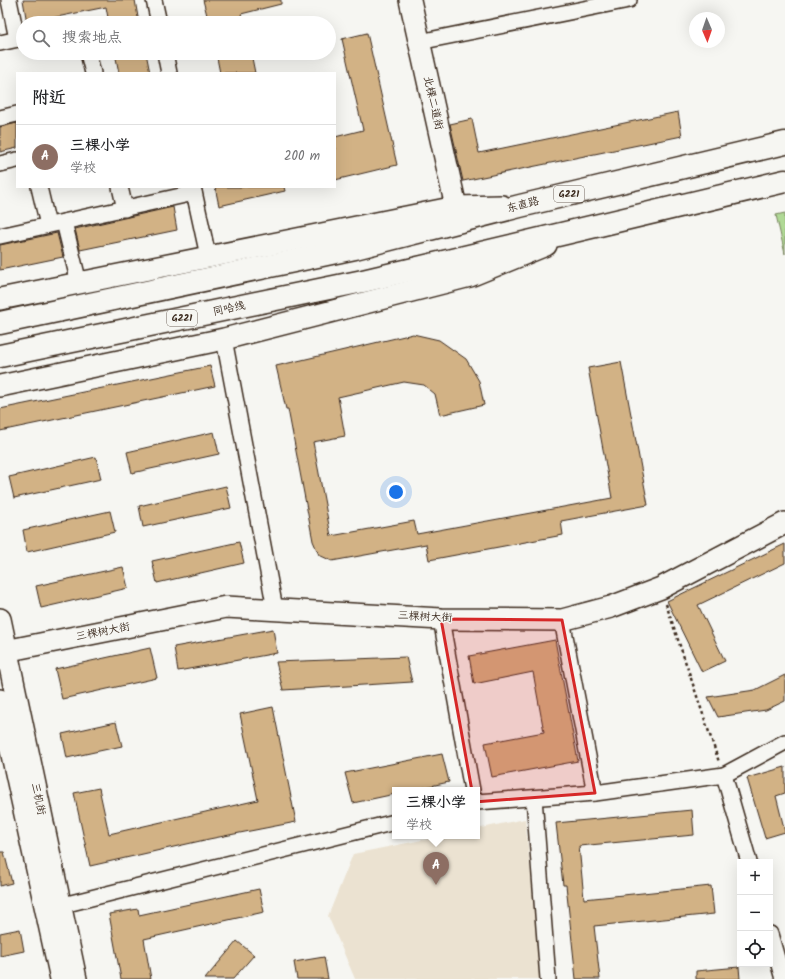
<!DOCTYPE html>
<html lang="zh">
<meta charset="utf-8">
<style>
body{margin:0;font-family:Kalam,"LXGW WenKai TC",sans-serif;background:#f6f6f6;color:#202124}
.controls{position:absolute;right:12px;bottom:12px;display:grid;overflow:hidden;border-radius:0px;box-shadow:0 4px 16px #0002}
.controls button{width:36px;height:36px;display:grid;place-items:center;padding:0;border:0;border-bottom:1px solid #e0e0e0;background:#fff;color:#202124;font:20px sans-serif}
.compass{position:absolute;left:689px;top:12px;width:36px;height:36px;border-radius:50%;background:#fff;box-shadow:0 4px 16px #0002;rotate:178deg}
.you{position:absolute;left:396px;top:492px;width:14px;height:14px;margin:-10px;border:3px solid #fff;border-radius:50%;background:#1a73e8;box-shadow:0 0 0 6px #1a73e833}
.badge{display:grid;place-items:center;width:26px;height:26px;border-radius:50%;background:#c8321e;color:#fff;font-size:13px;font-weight:700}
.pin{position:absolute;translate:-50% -33px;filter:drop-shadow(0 1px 2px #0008)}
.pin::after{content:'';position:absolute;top:21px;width:14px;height:12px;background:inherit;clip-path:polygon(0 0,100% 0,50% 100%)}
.popup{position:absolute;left:392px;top:787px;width:88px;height:52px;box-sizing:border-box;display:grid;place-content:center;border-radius:0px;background:#fff;filter:drop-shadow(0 1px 3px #0005);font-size:13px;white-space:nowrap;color:#757577}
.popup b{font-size:15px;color:#202124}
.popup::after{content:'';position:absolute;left:50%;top:100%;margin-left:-8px;border:8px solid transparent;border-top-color:#fff}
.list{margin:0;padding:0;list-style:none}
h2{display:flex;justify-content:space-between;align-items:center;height:52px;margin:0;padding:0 16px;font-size:17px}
h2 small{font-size:13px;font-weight:400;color:#757577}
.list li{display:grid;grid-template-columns:26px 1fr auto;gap:12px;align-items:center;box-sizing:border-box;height:64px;padding:0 16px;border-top:1px solid #e0e0e0}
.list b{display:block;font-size:15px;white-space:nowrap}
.list p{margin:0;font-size:13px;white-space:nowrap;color:#757577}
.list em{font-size:13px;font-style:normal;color:#757577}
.icon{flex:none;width:22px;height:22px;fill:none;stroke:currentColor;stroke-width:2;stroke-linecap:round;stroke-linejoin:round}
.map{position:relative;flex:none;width:785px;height:979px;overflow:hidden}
.search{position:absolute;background:#fff;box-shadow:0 4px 16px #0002;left:16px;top:16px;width:320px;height:44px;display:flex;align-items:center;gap:10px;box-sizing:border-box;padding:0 14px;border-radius:22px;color:#757577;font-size:15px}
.panel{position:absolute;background:#fff;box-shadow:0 4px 16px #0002;left:16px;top:72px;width:320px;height:116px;border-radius:0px}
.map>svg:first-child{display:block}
</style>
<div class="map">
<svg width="785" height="979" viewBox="0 0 785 979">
<rect width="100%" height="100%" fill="#f6f6f2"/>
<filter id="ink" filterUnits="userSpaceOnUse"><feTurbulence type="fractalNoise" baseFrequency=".025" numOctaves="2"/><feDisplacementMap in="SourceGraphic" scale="8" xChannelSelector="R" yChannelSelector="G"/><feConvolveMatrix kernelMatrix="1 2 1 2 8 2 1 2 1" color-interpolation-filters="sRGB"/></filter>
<g filter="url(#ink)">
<path fill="#ebe2d1" d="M 525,819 L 542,979 L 355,979 L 328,916 L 353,854 L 442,836 L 477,836 L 477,829 Z"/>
<path fill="#b0d996" stroke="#76825a" d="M 785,213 L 785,254 L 776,215 Z"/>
<g fill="#d2b285" stroke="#3b2a1e">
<path d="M 23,0 L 135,0 L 139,23 L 109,23 L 106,7 L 27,23 Z"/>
<path d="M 203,0 L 281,0 L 281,4 L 241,14 L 244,23 L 209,23 Z"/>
<path d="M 367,33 L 397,165 L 335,180 L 335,137 L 363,130 L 342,39 Z"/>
<path d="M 115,53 L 146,53 L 150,73 L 119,73 Z"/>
<path d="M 216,53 L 251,53 L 255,73 L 220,73 Z"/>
<path d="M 678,112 L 682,136 L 463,181 L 450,124 L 472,119 L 479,153 Z"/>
<path d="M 17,123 L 17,148 L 0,152 L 0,127 Z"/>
<path d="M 215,187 L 284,187 L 285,191 L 219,206 Z"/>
<path d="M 173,207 L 177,230 L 80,250 L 75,229 Z"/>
<path d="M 57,233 L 63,257 L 0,270 L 0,245 Z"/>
<path d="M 413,334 L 439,340 L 466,359 L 479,381 L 484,405 L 440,415 L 435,394 L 424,385 L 404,382 L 338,397 L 345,436 L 313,442 L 331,536 L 414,521 L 417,534 L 612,498 L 588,368 L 621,362 L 648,505 L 561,521 L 563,535 L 429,560 L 426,544 L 332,561 L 319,555 L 313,541 L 288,409 L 286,409 L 276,366 Z"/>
<path d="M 210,366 L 215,386 L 0,431 L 0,409 Z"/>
<path d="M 214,432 L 219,454 L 132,473 L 127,452 Z"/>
<path d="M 96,457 L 101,479 L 14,498 L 9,477 Z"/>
<path d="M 226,486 L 231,508 L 143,527 L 139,506 Z"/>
<path d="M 110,511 L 115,532 L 27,552 L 23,530 Z"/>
<path d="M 239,542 L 244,563 L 157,583 L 152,561 Z"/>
<path d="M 785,544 L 785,563 L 698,605 L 725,661 L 702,672 L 667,601 Z"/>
<path d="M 123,567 L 128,588 L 41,608 L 36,586 Z"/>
<path d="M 273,629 L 277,653 L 178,671 L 174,647 Z"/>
<path d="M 555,640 L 578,761 L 492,777 L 485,743 L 544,732 L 533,672 L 474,684 L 469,656 Z"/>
<path d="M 150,648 L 157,678 L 62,699 L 55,669 Z"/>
<path d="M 406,657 L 412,682 L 283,690 L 276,662 Z"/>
<path d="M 785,675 L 785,701 L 766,710 L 718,717 L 708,697 L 755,690 Z"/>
<path d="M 273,707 L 296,822 L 209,839 L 90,866 L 74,793 L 99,788 L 109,834 L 258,800 L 240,714 Z"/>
<path d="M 116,722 L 122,746 L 67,758 L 62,734 Z"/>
<path d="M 442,754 L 449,782 L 412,790 L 395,790 L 395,794 L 353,803 L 345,773 Z"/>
<path d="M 785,767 L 785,793 L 776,796 L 785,832 L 765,838 L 747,778 Z"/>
<path d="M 692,810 L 694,835 L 579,846 L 584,899 L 711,886 L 714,914 L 594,926 L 600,979 L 576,979 L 566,885 L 563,885 L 556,823 Z"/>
<path d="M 0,852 L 4,852 L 12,883 L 0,886 Z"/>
<path d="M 259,889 L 264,912 L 144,939 L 151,979 L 121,979 L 109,914 L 138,909 L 139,915 Z"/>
<path d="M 20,929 L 24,951 L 0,956 L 0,933 Z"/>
<path d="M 237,941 L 254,955 L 233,979 L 205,979 Z"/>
<path d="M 324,957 L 328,979 L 297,979 L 294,962 Z"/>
<path d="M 739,967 L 740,979 L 696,979 L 696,971 Z"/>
</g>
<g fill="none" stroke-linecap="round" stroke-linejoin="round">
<g stroke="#3b2a1e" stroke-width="18">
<g id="street">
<path d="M 9,0 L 17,39"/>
<path d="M 154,0 L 159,23"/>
<path d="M 419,42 L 629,0"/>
<path d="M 0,43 L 23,38"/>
<path d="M 88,53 L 93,73"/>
<path d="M 165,53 L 169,73"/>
<path d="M 0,118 L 17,114"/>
<path d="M 0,164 L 17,160"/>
<path d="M 39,187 L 48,225"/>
<path d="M 120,187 L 125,209"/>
<path d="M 193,187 L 208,256"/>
<path d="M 64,222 L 79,283"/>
<path d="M 0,236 L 194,193"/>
<path d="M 224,339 L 275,609"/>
<path d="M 441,619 L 472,790"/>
<path d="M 562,620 L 595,793"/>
<path d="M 724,775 L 749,862"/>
<path d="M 534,798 L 548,979"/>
<path d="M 477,802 L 595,793 L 724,775 L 785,742"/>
<path d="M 51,908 L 395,822"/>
<path d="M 770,934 L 783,979"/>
</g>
</g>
<g stroke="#3b2a1e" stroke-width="24">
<g id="secondary">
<path d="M 410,0 L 456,207"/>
<path d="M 0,299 L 456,207 L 502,206"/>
<path d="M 0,386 L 224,339 L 470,276 L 546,245"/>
<path d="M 0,619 L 76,979"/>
<path d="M 0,652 L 226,607 L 441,619 L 562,620 L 611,607 L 661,588 L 785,523"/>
<path d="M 0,700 L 61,979"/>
</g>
</g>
<g stroke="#3b2a1e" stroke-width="25">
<g id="highway">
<path d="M 0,323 L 355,248 L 520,206 L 785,143"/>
<path d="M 0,356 L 363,281 L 785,181"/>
</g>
</g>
<path stroke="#3b2a1e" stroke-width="2.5" stroke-dasharray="3 3" stroke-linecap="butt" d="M 666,604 L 719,762"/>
<use href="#street" stroke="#f6f6f2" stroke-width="15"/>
<use href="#secondary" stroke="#f6f6f2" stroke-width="21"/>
<use href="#highway" stroke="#f6f6f2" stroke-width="22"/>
</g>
</g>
<path fill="#d62828" fill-opacity="0.2" stroke="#d62828" stroke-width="3" stroke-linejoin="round" d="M 441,619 L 562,620 L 595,793 L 474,802 Z"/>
<g text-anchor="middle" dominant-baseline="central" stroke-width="3" stroke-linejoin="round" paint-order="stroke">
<g fill="#f6f6f2" stroke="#73675e" stroke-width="1">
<rect x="554" y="186" width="30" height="16" rx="3"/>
<rect x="167" y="310" width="30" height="16" rx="3"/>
</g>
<g font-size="10" font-weight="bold" fill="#3b2a1e">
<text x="569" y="194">G221</text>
<text x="182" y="318">G221</text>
</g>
<g font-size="11" fill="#3b2a1e" stroke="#f6f6f2">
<text transform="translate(433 103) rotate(77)">北棵二道街</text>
<text transform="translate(523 205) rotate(-14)">东直路</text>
<text transform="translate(229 309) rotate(-12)">同哈线</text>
<text transform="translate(425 617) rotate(3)">三棵树大街</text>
<text transform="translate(103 632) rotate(-11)">三棵树大街</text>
<text transform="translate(38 799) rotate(78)">三机街</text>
</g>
</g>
</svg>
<div class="controls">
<button>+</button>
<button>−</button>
<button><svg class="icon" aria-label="locate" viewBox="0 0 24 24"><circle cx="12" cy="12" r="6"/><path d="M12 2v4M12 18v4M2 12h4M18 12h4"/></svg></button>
</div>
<svg class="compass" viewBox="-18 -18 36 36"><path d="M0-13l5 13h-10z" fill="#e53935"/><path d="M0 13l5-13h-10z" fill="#757577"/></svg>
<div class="you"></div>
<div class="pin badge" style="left:436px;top:885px;background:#8d6e63">A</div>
<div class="popup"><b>三棵小学</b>学校</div>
<div class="search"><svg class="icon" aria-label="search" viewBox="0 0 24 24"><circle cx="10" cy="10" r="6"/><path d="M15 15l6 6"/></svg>搜索地点</div>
<section class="panel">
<h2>附近<small></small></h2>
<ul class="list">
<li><span class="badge" style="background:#8d6e63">A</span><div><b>三棵小学</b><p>学校</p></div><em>200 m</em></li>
</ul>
</section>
</div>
